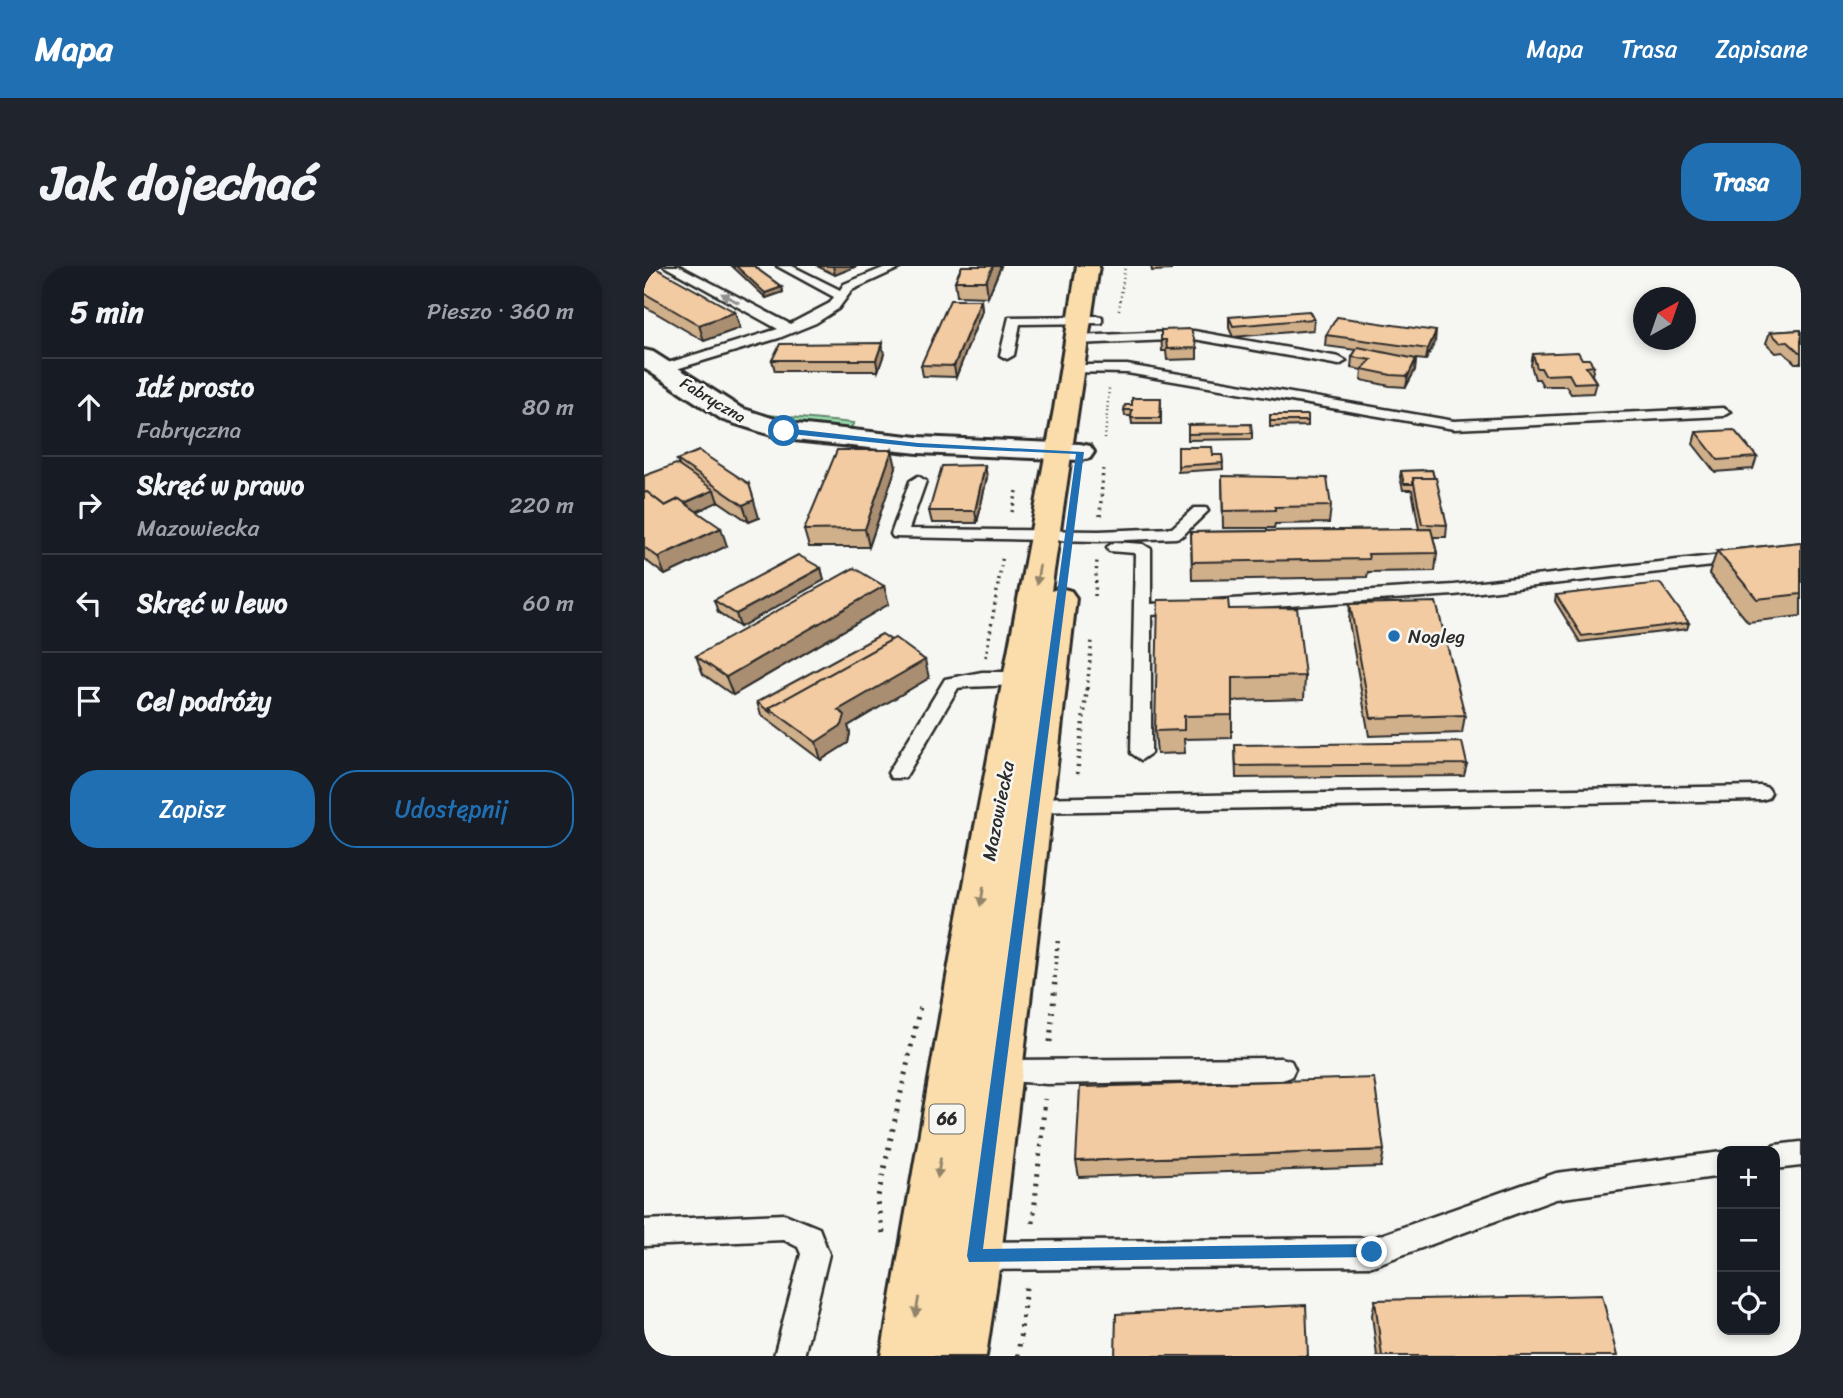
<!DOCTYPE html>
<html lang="pl">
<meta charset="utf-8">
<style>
body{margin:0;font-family:Sriracha,sans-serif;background:#20242c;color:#f1f3f6}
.controls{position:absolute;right:21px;bottom:21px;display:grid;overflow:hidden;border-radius:14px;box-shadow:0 4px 10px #0003}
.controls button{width:63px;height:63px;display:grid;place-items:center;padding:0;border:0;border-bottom:2px solid #363941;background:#171b24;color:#f1f3f6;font:35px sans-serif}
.compass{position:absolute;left:989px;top:21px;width:63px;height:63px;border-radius:50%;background:#171b24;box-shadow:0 4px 10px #0003;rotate:40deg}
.stop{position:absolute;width:21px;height:21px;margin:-16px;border:5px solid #1f6fb2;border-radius:50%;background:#fff}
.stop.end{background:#1f6fb2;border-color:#fff;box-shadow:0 2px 7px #0008}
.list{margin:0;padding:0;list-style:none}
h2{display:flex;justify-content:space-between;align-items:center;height:91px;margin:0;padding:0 28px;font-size:30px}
h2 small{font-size:23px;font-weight:400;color:#9ea1a6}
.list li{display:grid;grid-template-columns:46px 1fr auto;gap:21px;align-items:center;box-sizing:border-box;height:98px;padding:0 28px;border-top:2px solid #363941}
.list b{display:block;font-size:26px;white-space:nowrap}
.list p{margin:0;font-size:23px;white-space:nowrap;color:#9ea1a6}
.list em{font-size:23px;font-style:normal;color:#9ea1a6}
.actions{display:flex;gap:14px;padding:21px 28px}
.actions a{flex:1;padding:16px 0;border:2px solid #1f6fb2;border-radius:28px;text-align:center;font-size:24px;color:#1f6fb2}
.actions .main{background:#1f6fb2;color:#fff}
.icon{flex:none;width:38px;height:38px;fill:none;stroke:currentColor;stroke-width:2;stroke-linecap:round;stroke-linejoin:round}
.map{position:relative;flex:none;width:1157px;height:1090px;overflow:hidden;border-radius:28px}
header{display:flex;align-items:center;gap:42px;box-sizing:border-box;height:98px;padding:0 35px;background:#1f6fb2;color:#fff}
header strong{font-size:33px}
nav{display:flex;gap:38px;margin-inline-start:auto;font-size:24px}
.intro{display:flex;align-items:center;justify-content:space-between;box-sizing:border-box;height:168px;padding:0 42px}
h1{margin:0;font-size:49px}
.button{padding:18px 32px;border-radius:28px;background:#1f6fb2;color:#fff;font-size:24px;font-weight:700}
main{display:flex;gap:42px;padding:0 42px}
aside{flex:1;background:#171b24;border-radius:28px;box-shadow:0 4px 10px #0003}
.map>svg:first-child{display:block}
</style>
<header>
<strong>Mapa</strong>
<nav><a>Mapa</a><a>Trasa</a><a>Zapisane</a></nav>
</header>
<div class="intro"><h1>Jak dojechać</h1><a class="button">Trasa</a></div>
<main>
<aside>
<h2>5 min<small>Pieszo · 360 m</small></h2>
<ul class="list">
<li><svg class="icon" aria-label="ahead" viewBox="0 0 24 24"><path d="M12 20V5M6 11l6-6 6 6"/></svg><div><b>Idź prosto</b><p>Fabryczna</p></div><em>80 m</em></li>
<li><svg class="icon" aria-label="right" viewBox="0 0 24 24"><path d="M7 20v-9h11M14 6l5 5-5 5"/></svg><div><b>Skręć w prawo</b><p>Mazowiecka</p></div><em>220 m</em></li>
<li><svg class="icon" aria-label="left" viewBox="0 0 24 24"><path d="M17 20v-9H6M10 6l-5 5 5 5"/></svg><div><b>Skręć w lewo</b></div><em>60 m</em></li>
<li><svg class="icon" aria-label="arrive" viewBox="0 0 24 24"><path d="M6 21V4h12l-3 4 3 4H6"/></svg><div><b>Cel podróży</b></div></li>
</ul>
<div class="actions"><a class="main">Zapisz</a><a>Udostępnij</a></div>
</aside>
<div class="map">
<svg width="1157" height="1090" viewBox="0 0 1157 1090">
<rect width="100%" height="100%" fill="#f6f6f2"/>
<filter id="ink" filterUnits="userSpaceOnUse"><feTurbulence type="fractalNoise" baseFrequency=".0143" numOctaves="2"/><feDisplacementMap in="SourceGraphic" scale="14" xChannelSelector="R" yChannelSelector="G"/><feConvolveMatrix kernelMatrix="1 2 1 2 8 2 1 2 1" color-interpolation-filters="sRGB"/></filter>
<g filter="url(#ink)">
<path fill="#97ddab" stroke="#61846b" stroke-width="2" d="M 113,148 L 210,157 L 205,164 L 150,159 Z"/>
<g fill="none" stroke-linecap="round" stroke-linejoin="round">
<g stroke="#2b2b2b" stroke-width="5">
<g id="service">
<path d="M 20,0 L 35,0 L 146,58 L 186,37 L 190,31 L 133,0 L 148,0 L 196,24 L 200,18 L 244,0 L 260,0 L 208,24 L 194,43 L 172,57 L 135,72 L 19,107 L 14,106 L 14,100 L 134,63 Z"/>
<path d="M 453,50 L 458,51 L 458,57 L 376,58 L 370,89 L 363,93 L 356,89 L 365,51 Z"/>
<path d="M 550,65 L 695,91 L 702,95 L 695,99 L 550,73 L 432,78 L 425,74 L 432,70 Z"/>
<path d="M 428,99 L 483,99 L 810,155 L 1079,142 L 1086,146 L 1079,150 L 810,163 L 483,107 L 423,106 L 423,100 Z"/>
<path d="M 274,210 L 282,215 L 265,263 L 455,265 L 528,262 L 550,242 L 562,242 L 564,245 L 538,270 L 532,272 L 455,275 L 249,271 L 247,268 L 266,215 Z"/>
<path d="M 471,276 L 499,278 L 507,283 L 507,338 L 810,319 L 1096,287 L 1104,292 L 1096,297 L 810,329 L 507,349 L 507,487 L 497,494 L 487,487 L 491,287 L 465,285 L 463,281 Z"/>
<path d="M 338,406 L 386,406 L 395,412 C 388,422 331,419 314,422 L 261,512 L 247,512 L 244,507 L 301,413 Z"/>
<path d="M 1117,520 L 1124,522 L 1127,527 L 1124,532 L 1117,534 L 380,546 L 373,544 L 370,539 L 373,534 L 380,532 Z"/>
<path d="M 638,792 L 647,795 L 651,803 L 647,811 L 638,814 L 403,818 L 341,813 L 337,805 L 341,797 L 350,794 Z"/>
<path d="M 1157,876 L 1157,900 L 1131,903 L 1131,885 L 1120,885 L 1131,879 Z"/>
<path d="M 1078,886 L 1078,910 L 912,933 L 728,1000 L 330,1004 L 320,1000 L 316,990 L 320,980 L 330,976 L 728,972 L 912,907 Z"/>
<path d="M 141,948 L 175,962 L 185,988 L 160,1090 L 130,1090 L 157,988 L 154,981 L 140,974 L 0,980 L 0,954 Z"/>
</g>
</g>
<g stroke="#2b2b2b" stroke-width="6">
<path id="minor" d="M 0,84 L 9,86 L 97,142 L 143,157 L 274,171 L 436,178 L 446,180 L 450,186 L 446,192 L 436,194 L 274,187 L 140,173 L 79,154 L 0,102 Z"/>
</g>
<g stroke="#2b2b2b" stroke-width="6">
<path id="primary" d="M 433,0 L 455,0 L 407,325 L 416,322 L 427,325 L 432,332 L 357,990 L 342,1090 L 237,1090 L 308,682 L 410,143 Z"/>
</g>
<g stroke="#2b2b2b" stroke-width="2.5" stroke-dasharray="1 3.5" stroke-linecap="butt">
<path d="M 475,44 L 481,0"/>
<path d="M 461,173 L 465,122"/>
</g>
<g stroke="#2b2b2b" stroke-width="3.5" stroke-dasharray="2 4.5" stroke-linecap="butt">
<path d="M 368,246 L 374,221"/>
<path d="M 456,250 L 459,203"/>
<path d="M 451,330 L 453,293"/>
<path d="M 342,391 L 359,289"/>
<path d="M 443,423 L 448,374"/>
</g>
<g stroke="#2b2b2b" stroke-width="4.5" stroke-dasharray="2 5" stroke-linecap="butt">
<path d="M 433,508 L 443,421"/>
<path d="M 410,719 L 414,673"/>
</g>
<g stroke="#2b2b2b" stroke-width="5" stroke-dasharray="2.5 7" stroke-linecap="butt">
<path d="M 406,776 L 411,717"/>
<path d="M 389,957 L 401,833"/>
<path d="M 239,967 L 233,935 L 277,736"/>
<path d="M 374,1090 L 382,1021"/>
</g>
<use href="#service" fill="#f6f6f2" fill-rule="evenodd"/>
<use href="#minor" fill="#f6f6f2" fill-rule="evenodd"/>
<use href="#primary" fill="#faddab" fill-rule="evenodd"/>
</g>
<g fill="#d0af8b" stroke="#2b2b2b" stroke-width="2">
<path d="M 0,0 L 96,62 L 60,75 L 0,40 Z"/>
<path d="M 88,0 L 111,0 L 116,5 L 138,21 L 139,26 L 122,32 Z"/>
<path d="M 173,0 L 213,0 L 191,9 Z"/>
<path d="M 318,0 L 357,0 L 344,31 L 313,30 L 311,15 Z"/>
<path d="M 507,0 L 527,0 L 527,4 L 508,5 Z"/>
<path d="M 337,34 L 338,45 L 312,111 L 279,110 L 277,99 Z"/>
<path d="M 585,51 L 670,53 L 669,64 L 589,71 L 585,62 Z"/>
<path d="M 517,64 L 553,82 L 553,93 L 523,94 L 522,85 L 518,85 Z"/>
<path d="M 1157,64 L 1157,97 L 1151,97 L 1139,86 L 1132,87 L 1122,77 L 1126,66 Z"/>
<path d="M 682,69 L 791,76 L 782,94 L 772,93 L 771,104 L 762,121 L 746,120 L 717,114 L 718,104 L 707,102 L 708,91 L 712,84 L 681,80 Z"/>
<path d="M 240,88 L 234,105 L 131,105 L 128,94 Z"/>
<path d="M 889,88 L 938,93 L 950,100 L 948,109 L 952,116 L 949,127 L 927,128 L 922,120 L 899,120 L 895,113 L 891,113 L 887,99 Z"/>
<path d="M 517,132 L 517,158 L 488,158 L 487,150 L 481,150 L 480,144 L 488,139 Z"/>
<path d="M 626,149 L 664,149 L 664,160 L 626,161 Z"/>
<path d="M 544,159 L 608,167 L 608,173 L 544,174 Z"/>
<path d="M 1052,166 L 1113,191 L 1109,203 L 1071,206 L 1049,178 Z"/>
<path d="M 534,181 L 569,189 L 578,189 L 579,203 L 534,206 Z"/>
<path d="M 55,185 L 115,252 L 105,256 L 74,235 L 53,246 L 83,280 L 21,309 L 0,293 L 0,210 L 35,199 L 33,194 Z"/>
<path d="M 252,201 L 225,281 L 165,281 L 160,264 Z"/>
<path d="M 788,204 L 803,259 L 802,271 L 789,271 L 793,287 L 791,305 L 724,306 L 723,311 L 548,314 L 547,266 L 775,263 L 768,224 L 759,224 L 756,211 L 757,205 Z"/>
<path d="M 578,210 L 687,240 L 685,257 L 631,258 L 630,262 L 579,262 Z"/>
<path d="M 343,211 L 333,257 L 288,257 L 285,245 Z"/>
<path d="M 1157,276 L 1157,350 L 1104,356 L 1065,308 L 1073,285 Z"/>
<path d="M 177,302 L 180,314 L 96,361 L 74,346 L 70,334 Z"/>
<path d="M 912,329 L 1045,357 L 1043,363 L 936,376 L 911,335 Z"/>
<path d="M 245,338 L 89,429 L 59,408 L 52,390 Z"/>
<path d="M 706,338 L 821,449 L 818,467 L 725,470 L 705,356 Z"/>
<path d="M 585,343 L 661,410 L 660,433 L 588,435 L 588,472 L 540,473 L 541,487 L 513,488 L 511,465 Z"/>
<path d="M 285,412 L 204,460 L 206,467 L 204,477 L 177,494 L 117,449 L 113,436 Z"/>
<path d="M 591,479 L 823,498 L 820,510 L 592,512 Z"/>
<path d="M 740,884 L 737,901 L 435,911 L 432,895 Z"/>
<path d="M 731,1034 L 973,1090 L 733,1090 L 728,1049 Z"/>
</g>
<g fill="#a98e71" stroke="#2b2b2b" stroke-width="2">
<path d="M 189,0 L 213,0 L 191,9 Z"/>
<path d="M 349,0 L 357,0 L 344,31 L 342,15 Z"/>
<path d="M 138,21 L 139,26 L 122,32 L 121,27 Z"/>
<path d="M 337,34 L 338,45 L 312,111 L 310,100 Z"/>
<path d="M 91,46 L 96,62 L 60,75 L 55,59 Z"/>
<path d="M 792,65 L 791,76 L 782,94 L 784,83 Z"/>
<path d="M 238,77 L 240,88 L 234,105 L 232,94 Z"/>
<path d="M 772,93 L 771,104 L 762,121 L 764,110 Z"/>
<path d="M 248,184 L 252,201 L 225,281 L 221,263 Z"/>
<path d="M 341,199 L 343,211 L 333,257 L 331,245 Z"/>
<path d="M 105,218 L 115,252 L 105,256 L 99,239 Z"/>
<path d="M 70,224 L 74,236 L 27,257 L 23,245 Z"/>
<path d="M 77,262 L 83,280 L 21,309 L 14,291 Z"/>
<path d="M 177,302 L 180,314 L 96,361 L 92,348 Z"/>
<path d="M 240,320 L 245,338 L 89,429 L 82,411 Z"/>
<path d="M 281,394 L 285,412 L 204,460 L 206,467 L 204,477 L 177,494 L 172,476 L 194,444 Z"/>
</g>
<g fill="#f2cba2" stroke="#2b2b2b" stroke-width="2">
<path d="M 0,0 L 8,0 L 91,46 L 55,59 L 0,27 Z"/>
<path d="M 92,0 L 111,0 L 116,5 L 138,21 L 121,27 Z"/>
<path d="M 318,0 L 349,0 L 342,15 L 311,15 Z"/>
<path d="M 306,34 L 337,34 L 310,100 L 277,99 Z"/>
<path d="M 665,45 L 670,53 L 589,60 L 585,51 Z"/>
<path d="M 693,51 L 792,65 L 784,83 L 682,69 Z"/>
<path d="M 547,63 L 553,82 L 523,83 L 522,74 L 517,74 L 517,64 Z"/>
<path d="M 1157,64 L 1157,86 L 1155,86 L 1143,75 L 1136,76 L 1126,66 Z"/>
<path d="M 238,77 L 232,94 L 128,94 L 136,78 Z"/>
<path d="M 714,81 L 772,93 L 764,110 L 747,109 L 718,103 L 727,94 L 708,91 Z"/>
<path d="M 934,86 L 938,93 L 945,93 L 950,100 L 942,101 L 952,116 L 930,117 L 925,108 L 901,109 L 897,102 L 893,102 L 889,88 Z"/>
<path d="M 488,132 L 517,132 L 516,152 L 487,152 L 488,144 L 480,144 L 481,139 L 488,139 Z"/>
<rect x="626" y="149" width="38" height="6"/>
<path d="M 607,158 L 608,167 L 544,168 L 544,159 Z"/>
<path d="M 1090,164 L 1113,191 L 1074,194 L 1052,166 Z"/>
<path d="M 534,181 L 568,181 L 569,189 L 578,189 L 579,197 L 534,200 Z"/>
<path d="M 193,184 L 248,184 L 221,263 L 160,264 Z"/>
<path d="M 55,185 L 105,218 L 110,234 L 99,239 L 33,194 Z"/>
<path d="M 32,198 L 70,224 L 40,237 L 35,233 L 21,240 L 3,226 L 0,227 L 0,210 Z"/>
<path d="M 341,199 L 331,245 L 285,245 L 298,200 Z"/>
<path d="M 788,204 L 790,212 L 769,212 L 769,218 L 760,218 L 757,205 Z"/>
<path d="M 578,210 L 683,212 L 687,240 L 631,241 L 631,244 L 579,245 Z"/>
<path d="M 769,212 L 792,212 L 803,259 L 778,258 Z"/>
<path d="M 3,226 L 21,240 L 35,233 L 77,262 L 14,291 L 0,281 L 0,227 Z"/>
<path d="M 787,263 L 793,287 L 724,288 L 725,293 L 548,296 L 547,266 Z"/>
<path d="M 1157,276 L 1157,328 L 1113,333 L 1073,285 Z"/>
<path d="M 154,289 L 177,302 L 92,348 L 70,334 Z"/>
<path d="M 210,302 L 240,320 L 82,411 L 52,390 Z"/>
<path d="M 1016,317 L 1045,357 L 938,370 L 912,329 Z"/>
<path d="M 584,333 L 585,343 L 653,342 L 661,410 L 588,412 L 588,449 L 540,450 L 540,464 L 511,465 L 514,334 Z"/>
<path d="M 792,336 L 821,449 L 727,452 L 706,338 Z"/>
<path d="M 238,368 L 247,374 L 125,442 L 127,447 L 113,436 Z"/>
<path d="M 251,372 L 281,394 L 194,444 L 201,449 L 198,459 L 172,476 L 125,442 Z"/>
<path d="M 818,476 L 823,498 L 592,500 L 591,479 Z"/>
<path d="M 730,812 L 740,884 L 432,895 L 436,821 Z"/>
<path d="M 958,1029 L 973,1090 L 738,1090 L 731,1034 Z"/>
<path d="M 662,1039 L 664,1090 L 471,1090 L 472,1048 Z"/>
</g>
<defs><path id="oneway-solid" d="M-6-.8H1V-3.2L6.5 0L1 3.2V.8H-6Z" transform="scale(1.75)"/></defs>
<use fill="#90908e" href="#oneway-solid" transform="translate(86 32) rotate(-152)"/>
<g fill="#92846b">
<use href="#oneway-solid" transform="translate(394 309) rotate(99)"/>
<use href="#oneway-solid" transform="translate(338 630) rotate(100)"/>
<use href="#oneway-solid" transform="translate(295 902) rotate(99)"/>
<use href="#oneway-solid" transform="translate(273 1041) rotate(100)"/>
</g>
</g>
<path fill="#1f6fb2" d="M 140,162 L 274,177 L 440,186 L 339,983 L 728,978 L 735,986 L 733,991 L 325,996 L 323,990 L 432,188 L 274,181 L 137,167 Z"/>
<circle fill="#1f6fb2" stroke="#f6f6f2" stroke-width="2.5" cx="750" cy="370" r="7"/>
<g text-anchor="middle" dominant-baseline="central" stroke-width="5" stroke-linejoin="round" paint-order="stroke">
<g font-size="16" fill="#2b2b2b" stroke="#f6f6f2">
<text transform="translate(69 134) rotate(31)">Fabryczna</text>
</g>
<rect fill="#f6f6f2" stroke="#686867" stroke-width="2" x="285.5" y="838.5" width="35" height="29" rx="5"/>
<g font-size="18" font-weight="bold" fill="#2b2b2b">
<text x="303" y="853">66</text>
</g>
<g font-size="19" fill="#2b2b2b" stroke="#f6f6f2" text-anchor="start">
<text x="764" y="370">Nogleg</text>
</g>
<g font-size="19" fill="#2b2b2b" stroke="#f6f6f2">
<text transform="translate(354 545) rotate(-79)">Mazowiecka</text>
</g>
</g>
</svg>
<div class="controls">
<button>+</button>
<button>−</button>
<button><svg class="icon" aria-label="locate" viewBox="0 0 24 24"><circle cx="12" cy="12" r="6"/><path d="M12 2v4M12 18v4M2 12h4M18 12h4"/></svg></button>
</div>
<svg class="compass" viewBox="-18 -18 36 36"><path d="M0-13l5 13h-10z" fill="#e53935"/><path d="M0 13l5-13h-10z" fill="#9ea1a6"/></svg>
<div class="stop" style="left:140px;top:165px"></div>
<div class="stop end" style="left:728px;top:986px"></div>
</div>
</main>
